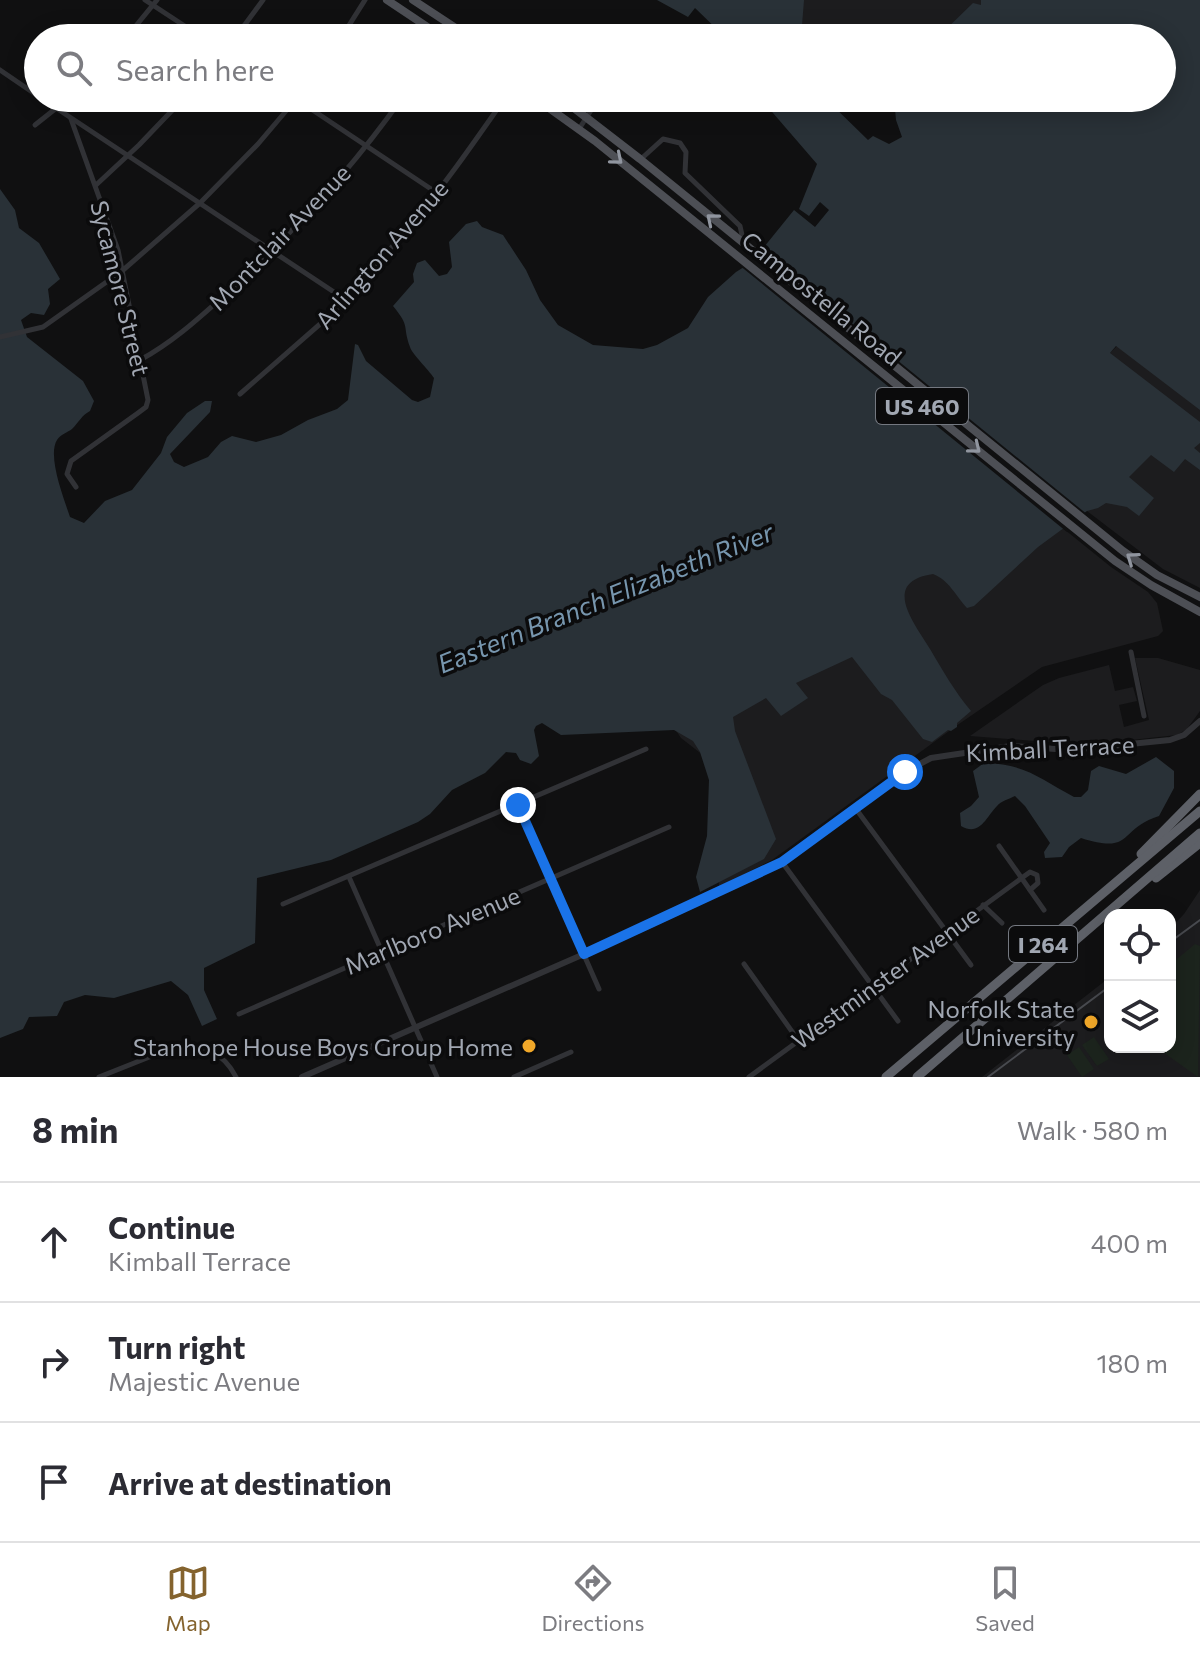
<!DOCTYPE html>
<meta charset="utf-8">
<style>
body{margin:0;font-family:Commissioner,sans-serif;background:#f7f7f7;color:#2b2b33}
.controls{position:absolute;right:24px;bottom:24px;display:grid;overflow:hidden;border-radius:16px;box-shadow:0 4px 20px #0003}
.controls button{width:72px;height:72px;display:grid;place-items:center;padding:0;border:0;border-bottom:2px solid #e1e1e2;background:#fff;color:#2b2b33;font:40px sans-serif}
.stop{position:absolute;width:24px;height:24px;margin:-18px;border:6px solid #1a73e8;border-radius:50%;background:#fff}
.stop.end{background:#1a73e8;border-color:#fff;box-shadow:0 2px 8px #0008}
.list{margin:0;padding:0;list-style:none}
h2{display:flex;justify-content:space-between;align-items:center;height:104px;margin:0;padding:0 32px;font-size:34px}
h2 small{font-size:26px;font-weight:400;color:#7c7c81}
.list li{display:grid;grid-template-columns:52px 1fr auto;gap:24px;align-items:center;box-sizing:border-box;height:120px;padding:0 32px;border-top:2px solid #e1e1e2}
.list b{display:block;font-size:30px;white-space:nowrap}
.list p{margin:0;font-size:26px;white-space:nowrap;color:#7c7c81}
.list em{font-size:26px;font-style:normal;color:#7c7c81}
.icon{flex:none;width:44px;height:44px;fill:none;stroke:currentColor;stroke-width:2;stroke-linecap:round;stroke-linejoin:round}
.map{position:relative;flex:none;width:1200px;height:1077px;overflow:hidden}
.search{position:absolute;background:#fff;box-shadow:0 4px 20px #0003;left:24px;right:24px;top:24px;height:88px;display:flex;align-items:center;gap:20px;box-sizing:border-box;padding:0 28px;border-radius:44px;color:#7c7c81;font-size:30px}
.sheet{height:464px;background:#fff}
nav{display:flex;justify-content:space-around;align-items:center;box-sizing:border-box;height:112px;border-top:2px solid #e1e1e2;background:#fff;font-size:22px;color:#7c7c81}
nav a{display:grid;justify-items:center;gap:4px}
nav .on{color:#84632e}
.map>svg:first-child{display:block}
</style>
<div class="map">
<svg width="1200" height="1077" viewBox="0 0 1200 1077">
<rect width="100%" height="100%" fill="#101011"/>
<g fill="#1c1c1e">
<path d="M 775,0 L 1200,0 L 1162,38 L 751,38 Z"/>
<path d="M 1200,264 L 1200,588 L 1163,569 L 1087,511 L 1110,353 Z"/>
<path d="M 992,471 L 1111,567 L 1148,592 L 1157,603 L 1163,631 L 1158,636 L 1042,667 L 956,726 L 772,860 L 719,887 L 717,766 L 681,738 L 627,657 Z"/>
<path d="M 1135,658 L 1158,658 L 1200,670 L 1200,711 L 1187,729 L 1177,735 L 1085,745 L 970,736 L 1043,685 L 1059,678 L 1109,665 L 1115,691 L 1133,687 L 1137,701 L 1119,705 L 1124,727 L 1149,720 Z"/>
<path d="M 1200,890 L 1200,1077 L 982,1077 L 1110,977 L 1110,1047 L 1170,1047 L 1170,929 L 1184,914 Z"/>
</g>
<g fill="#1c241d">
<path d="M 1195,944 L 1200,946 L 1198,1077 L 1156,1047 L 1170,1047 L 1170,965 Z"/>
<path d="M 1094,1037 L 1109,1059 L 1097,1066 L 1082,1045 Z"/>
<path d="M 1079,1047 L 1094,1069 L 1082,1077 L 1067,1055 Z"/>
</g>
<g fill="#293137">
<path d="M 657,0 L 804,0 L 801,38 L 726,38 L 695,8 L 688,17 Z"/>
<path d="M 981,0 L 1200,0 L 1200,410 L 1116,346 L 1110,353 L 1200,422 L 1200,443 L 1194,448 L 1200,453 L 1200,470 L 1185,459 L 1174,472 L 1151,455 L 1129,477 L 1154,498 L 1139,516 L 1127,507 L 1106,503 L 1098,508 L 1087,511 L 1038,547 L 974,606 L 967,608 C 955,595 949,580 933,574 C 879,582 916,625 930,649 C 943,671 955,692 971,711 L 957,723 L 957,727 L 951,731 L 948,730 L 932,742 L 923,739 L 892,700 L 881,694 L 852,657 L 796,683 L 808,698 L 781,716 L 766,698 L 733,717 L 735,731 L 776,839 L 764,859 L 700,892 L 696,877 L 707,836 L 709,780 L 700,752 L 693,741 L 674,730 L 561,735 L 542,723 L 536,726 L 534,730 L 539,756 L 531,764 L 520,760 L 516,753 L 506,752 L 485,773 L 452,790 L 430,814 L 418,822 L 331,860 L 257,878 L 255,943 L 204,968 L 204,990 L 217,1019 L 202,1026 L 188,995 L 171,981 L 114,998 L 85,995 L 64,1002 L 57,1016 L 29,1017 L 23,1029 L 0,1038 L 0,189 L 15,210 L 19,228 L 39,243 L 60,279 L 48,289 L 50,304 L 44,315 L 31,313 L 21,320 L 27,337 L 83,381 L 94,401 L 90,411 C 82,415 79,422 72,429 C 68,432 60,435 57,440 C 47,456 64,499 70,517 L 84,523 L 105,501 L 132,490 L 161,453 L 167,437 L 187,413 L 205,401 L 212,401 L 210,412 L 170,454 L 174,462 L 184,467 L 208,457 L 221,442 L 232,436 L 256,442 L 281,435 L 308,420 L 337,409 L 348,400 L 355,344 L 358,345 L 366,361 L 412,400 L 418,402 L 430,397 L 434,378 C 428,369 412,354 410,347 C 402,325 411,328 393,306 L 414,282 L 413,274 L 417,263 L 425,260 L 439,276 L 447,274 L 452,267 L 449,242 L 466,224 L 477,221 L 482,227 L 503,235 L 526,270 L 540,300 L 558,325 L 593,345 L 643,349 L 657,345 L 688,328 L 708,297 L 736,272 L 752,262 L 794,210 L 815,227 L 829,210 L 820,202 L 809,216 L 799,209 L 817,164 L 760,98 L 825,98 L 868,140 L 873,136 L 889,144 L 902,137 L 896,120 L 894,98 L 1162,98 L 1162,38 L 937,38 L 973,3 L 981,5 Z"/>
<path d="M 1156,757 L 1174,771 L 1174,788 L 1159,816 C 1118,829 1134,855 1081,838 L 1069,847 L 1062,857 L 1045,858 L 1044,852 L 1050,843 L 1025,806 L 1015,796 C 1009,799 1001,801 997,806 C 986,817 980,837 961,826 L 960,813 L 971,806 L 979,797 L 973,771 L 984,763 C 1026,764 1040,779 1074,797 L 1081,797 L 1088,790 L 1091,771 L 1099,766 L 1126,774 Z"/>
</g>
<path fill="#101011" d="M 758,247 L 1088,515 L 1067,532 L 739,265 L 749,259 Z"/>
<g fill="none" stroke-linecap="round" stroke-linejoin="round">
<g stroke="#313236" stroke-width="5">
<path d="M 145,0 L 203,38"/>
<path d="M 126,38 L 157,0"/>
<path d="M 235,38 L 263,0"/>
<path d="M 341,38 L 365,0"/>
<path d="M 0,70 L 38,96"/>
<path d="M 41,98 L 343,298"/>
<path d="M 296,99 L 437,193"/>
<path d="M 71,119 L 118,250 L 148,400 L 146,407 L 138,413 L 71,461 L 67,474 L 76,487"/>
<path d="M 35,125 L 69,98"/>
<path d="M 579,129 L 599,98"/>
<path d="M 641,159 L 663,139 L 680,143 L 686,152 L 685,173 L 740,226 L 742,235"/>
<path d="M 96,185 L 139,145 L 184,98"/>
<path d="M 0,337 L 43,327 L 122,271 L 200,203 L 258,144 L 297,98"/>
<path d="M 140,360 C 173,342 199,318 227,293 C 292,234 351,170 402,98"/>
<path d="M 240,394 L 335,311 C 356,284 382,259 405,232 C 441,190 473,144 505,98"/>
<path d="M 1131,652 L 1144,716"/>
<path d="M 518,805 L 599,989"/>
<path d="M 856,809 L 971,965"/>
<path d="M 999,846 L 1044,910"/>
<path d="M 782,862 L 898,1021"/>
<path d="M 349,877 L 437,1077"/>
<path d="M 283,904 L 646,749"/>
<path d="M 983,905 L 1002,923"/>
<path d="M 744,964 L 798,1040"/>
<path d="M 239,1014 L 669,827"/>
<path d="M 99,1077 L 177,1046 C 202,1043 224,1053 236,1077"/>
<path d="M 514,1077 L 571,1052"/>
<path d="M 749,1077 L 1030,872 L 1037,875 L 1038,883 L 1030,890"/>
</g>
<path stroke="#313236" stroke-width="6" d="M 302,1077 L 646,927 L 770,869 L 793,855 L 905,772 L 931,758 L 1011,746 L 1070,750 L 1170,740 L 1184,735 L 1200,721"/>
<g stroke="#4d4f55" stroke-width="8">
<path d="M 387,0 L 444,38"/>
<path d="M 413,0 L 471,38"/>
<path d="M 535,98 L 595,141 L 1115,561 L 1151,585 L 1200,612"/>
<path d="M 561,98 L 640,159 L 1123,551 L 1157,575 L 1200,597"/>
</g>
<g stroke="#5d6067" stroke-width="9">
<path d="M 1141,854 L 1200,794"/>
<path d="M 1156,878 L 1200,843"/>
<path d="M 886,1077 L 1200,811"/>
<path d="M 917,1077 L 1200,833"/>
</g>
<g stroke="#484a4f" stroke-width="2">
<path d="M 1170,942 L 1200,920"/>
<path d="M 988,1077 L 1110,986"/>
</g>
</g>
<defs><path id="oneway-chevron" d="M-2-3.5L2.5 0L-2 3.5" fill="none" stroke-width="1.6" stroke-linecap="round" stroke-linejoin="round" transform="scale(2)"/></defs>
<g stroke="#90959f">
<use href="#oneway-chevron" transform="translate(617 159) rotate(40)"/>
<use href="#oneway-chevron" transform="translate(712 219) rotate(-140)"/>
<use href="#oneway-chevron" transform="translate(975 448) rotate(39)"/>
<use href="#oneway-chevron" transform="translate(1132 558) rotate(-145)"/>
</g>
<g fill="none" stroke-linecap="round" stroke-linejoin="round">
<path stroke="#1a73e8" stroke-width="10" d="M 518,805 L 584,954 L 782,862 L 905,772"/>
</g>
<g fill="#f1a829" stroke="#0b0b0c" stroke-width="3">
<circle cx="1091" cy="1022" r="8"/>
<circle cx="529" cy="1046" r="8"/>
</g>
<g text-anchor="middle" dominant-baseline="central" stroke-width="7" stroke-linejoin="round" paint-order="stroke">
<g fill="#0b0b0c" stroke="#747880" stroke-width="2">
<rect x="876" y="388" width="92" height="36" rx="6"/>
<rect x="1009" y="926" width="68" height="36" rx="6"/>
</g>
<g font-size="22" font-weight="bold" fill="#a1a7b2">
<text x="922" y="406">US 460</text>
<text x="1043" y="944">I 264</text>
</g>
<g font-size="24" fill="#a1a7b2" stroke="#0b0b0c">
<text transform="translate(279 237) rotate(-46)">Montclair Avenue</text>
<text transform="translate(381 254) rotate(-49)">Arlington Avenue</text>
<text transform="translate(121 288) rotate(76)">Sycamore Street</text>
<text transform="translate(822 298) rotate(39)">Campostella Road</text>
<text transform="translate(1050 748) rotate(-3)">Kimball Terrace</text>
<text transform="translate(432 930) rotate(-23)">Marlboro Avenue</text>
<text transform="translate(885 977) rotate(-36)">Westminster Avenue</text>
</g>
<g font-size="24" fill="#a1a7b2" stroke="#0b0b0c" text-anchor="end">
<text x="1075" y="1008">Norfolk State<tspan x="1075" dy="28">University</tspan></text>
<text x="513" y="1046">Stanhope House Boys Group Home</text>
</g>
<g font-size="26" font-style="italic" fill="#7796ae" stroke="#0b0b0c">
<text transform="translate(605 597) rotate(-22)">Eastern Branch Elizabeth River</text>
</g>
</g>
</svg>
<div class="controls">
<button><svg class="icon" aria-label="locate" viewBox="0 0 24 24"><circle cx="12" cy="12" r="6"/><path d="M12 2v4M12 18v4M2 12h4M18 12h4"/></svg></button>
<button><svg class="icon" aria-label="layers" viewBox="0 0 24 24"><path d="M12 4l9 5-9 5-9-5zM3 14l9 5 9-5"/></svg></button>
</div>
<div class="stop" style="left:905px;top:772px"></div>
<div class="stop end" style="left:518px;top:805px"></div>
<div class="search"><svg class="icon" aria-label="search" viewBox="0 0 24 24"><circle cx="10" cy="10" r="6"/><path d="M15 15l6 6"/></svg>Search here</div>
</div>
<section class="sheet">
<h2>8 min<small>Walk · 580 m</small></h2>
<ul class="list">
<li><svg class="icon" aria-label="ahead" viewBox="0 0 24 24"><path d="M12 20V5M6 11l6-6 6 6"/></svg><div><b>Continue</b><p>Kimball Terrace</p></div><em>400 m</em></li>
<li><svg class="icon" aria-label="right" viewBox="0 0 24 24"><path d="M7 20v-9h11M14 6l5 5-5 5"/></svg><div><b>Turn right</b><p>Majestic Avenue</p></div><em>180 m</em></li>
<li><svg class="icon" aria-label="arrive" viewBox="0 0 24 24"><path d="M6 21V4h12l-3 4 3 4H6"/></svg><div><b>Arrive at destination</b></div></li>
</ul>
</section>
<nav>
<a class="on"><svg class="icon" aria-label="map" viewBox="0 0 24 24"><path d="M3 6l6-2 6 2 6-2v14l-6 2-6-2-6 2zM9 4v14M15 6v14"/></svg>Map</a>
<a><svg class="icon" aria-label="directions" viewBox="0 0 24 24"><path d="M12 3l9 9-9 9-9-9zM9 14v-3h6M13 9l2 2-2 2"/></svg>Directions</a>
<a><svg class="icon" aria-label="saved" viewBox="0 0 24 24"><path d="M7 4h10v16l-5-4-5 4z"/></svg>Saved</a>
</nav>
